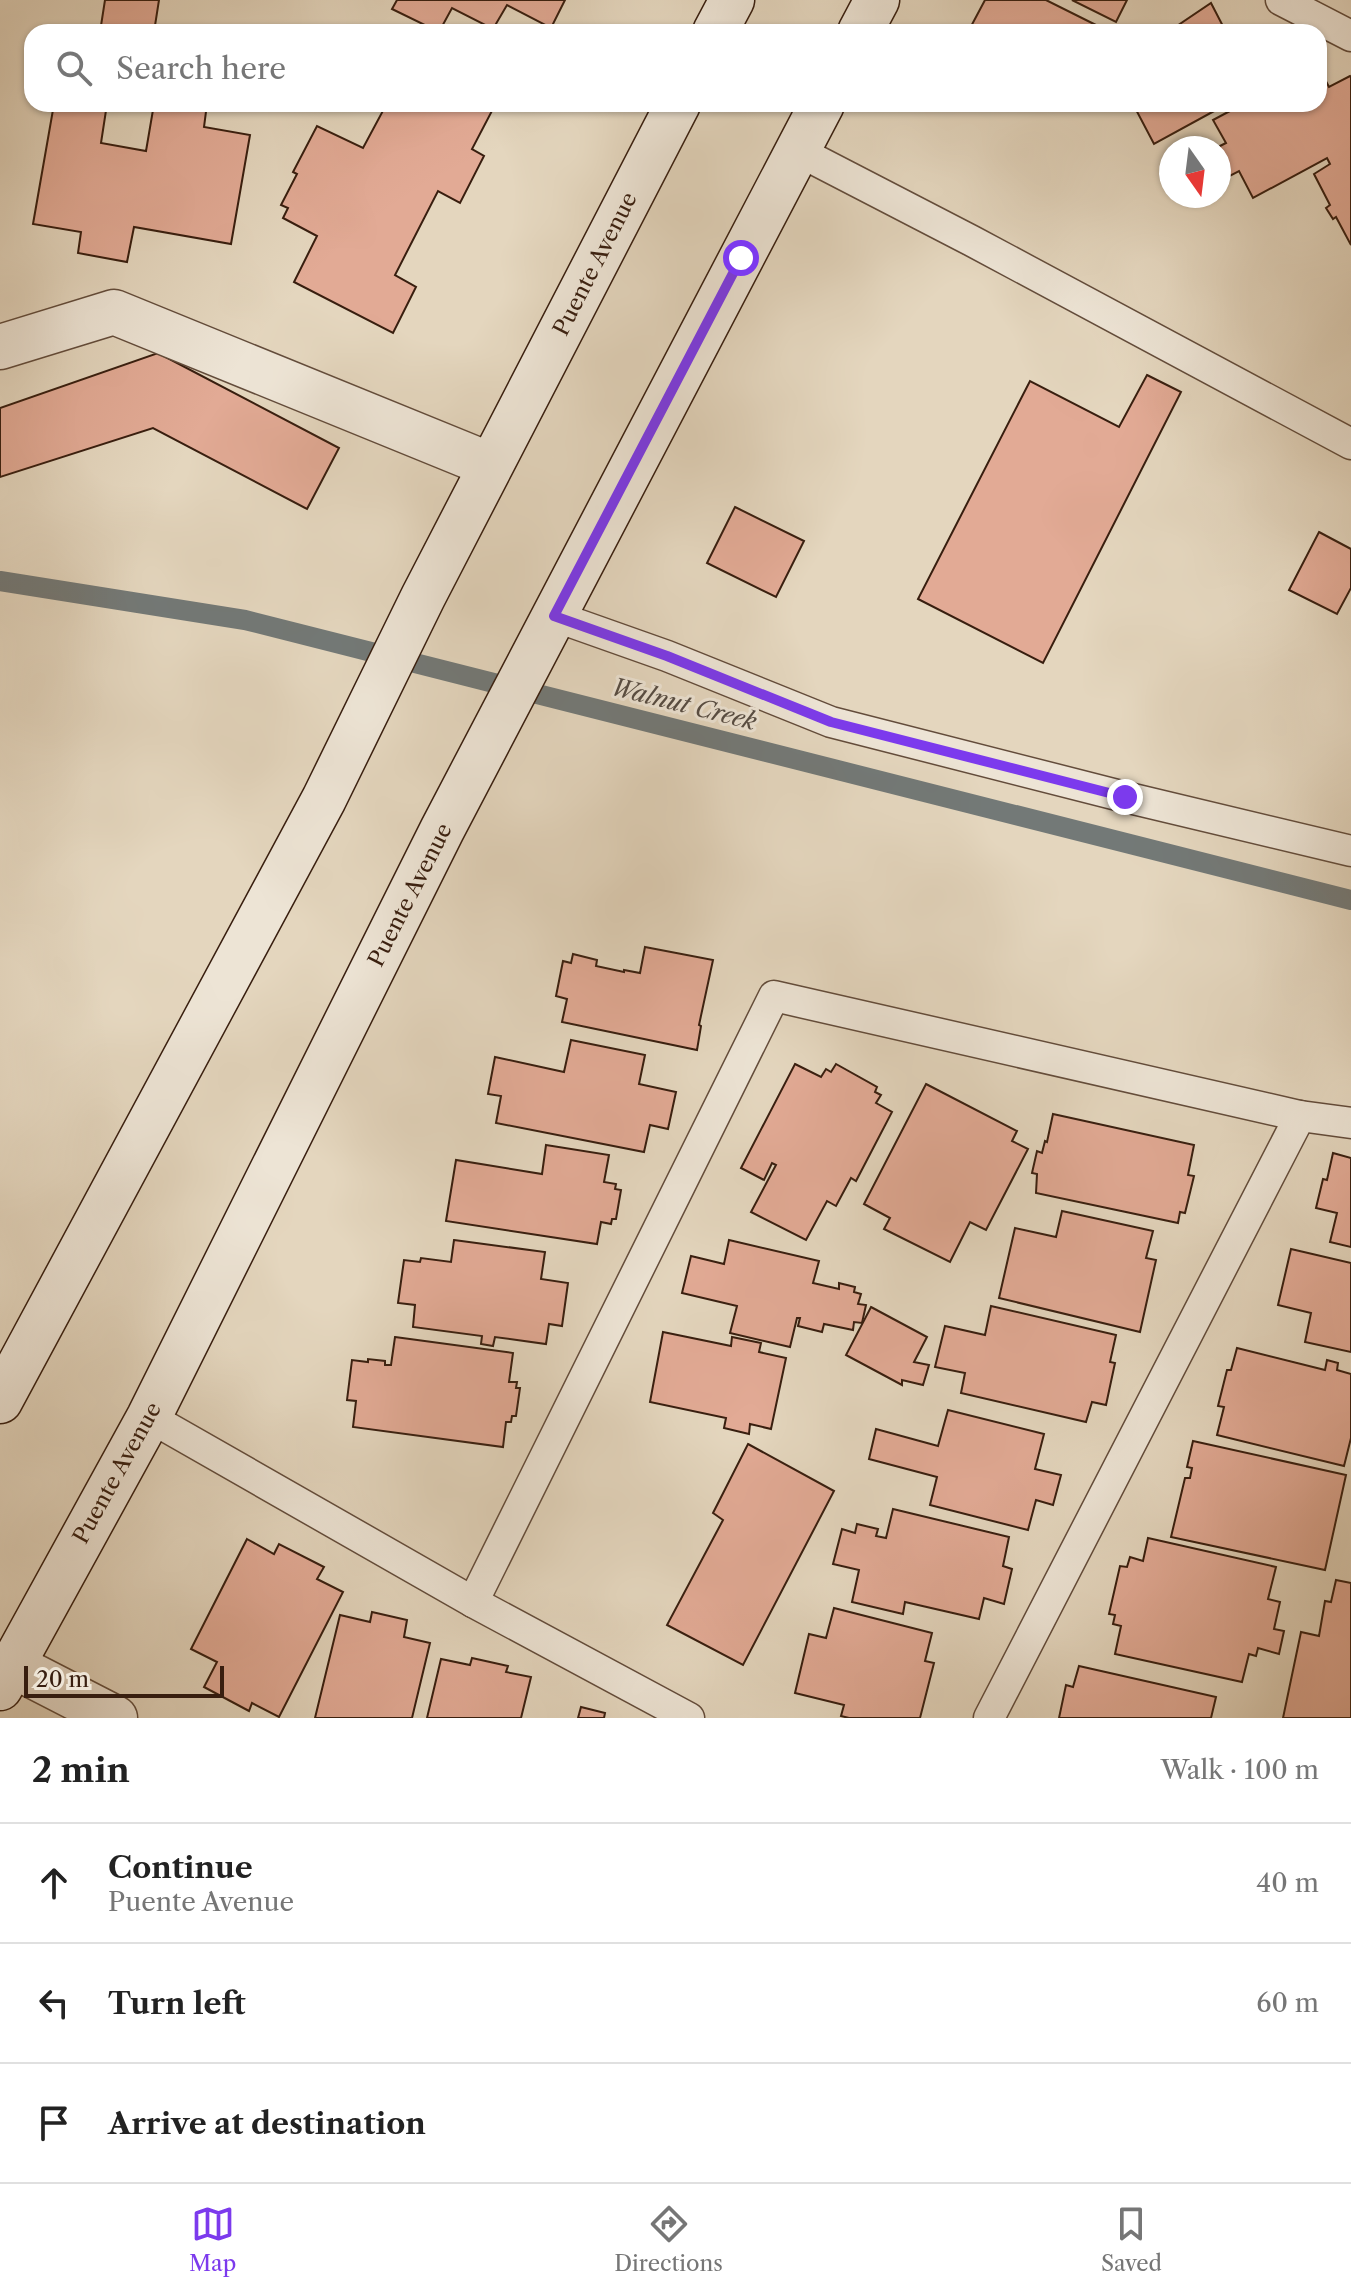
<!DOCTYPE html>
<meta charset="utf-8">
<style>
body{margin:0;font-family:"Libre Caslon Text",serif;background:#f6f6f6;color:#222}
.compass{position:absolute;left:1159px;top:136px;width:72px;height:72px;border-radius:50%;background:#fff;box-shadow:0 2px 6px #0004;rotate:166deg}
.scale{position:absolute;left:24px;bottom:20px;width:200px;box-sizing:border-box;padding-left:8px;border:4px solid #381e0f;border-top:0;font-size:22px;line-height:28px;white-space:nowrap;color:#381e0f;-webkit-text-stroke:6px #ede4d5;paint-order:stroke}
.stop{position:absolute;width:24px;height:24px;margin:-18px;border:6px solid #7c3aed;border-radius:50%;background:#fff}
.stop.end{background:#7c3aed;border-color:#fff;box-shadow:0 2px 8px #0008}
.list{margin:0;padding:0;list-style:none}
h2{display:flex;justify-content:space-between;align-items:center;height:104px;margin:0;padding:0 32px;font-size:34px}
h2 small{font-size:26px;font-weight:400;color:#767676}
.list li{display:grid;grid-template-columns:52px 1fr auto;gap:24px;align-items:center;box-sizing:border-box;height:120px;padding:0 32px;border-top:2px solid #e0e0e0}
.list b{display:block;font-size:30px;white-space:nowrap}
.list p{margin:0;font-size:26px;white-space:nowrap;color:#767676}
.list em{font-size:26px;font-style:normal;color:#767676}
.icon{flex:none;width:44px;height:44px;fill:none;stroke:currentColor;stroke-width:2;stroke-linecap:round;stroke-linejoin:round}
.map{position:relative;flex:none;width:1351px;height:1718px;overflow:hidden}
.search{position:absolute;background:#fff;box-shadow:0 2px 6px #0004;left:24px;right:24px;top:24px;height:88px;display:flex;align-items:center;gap:20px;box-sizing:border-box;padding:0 28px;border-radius:24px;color:#767676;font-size:30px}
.sheet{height:464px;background:#fff}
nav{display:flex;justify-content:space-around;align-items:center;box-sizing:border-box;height:112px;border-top:2px solid #e0e0e0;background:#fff;font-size:22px;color:#767676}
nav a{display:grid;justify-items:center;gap:4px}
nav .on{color:#7c3aed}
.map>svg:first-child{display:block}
</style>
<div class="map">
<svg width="1351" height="1718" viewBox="0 0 1351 1718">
<rect width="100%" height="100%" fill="#e4d6be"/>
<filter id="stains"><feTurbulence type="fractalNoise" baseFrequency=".0025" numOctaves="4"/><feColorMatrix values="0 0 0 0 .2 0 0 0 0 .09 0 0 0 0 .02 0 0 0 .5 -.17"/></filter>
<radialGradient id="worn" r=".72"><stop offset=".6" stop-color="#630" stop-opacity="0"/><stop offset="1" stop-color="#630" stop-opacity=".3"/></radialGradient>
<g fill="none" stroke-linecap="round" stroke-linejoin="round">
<path stroke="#737977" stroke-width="20" d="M 0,581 L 245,620 L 1351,900"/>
</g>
<g fill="#e2aa95" stroke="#381e0f" stroke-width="2">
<path d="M 105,0 L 159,0 L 154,32 L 100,32 Z"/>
<path d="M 397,0 L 565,0 L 551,28 L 507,5 L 493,29 L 452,8 L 439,32 L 392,9 Z"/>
<path d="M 985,0 L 1046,0 L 1108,31 L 968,32 Z"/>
<path d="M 1072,0 L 1127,0 L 1116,22 Z"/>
<path d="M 1211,3 L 1226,32 L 1168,32 Z"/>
<path d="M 1319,68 L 1329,87 L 1350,76 L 1351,77 L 1351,245 L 1336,217 L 1333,219 L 1326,208 L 1330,205 L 1314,174 L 1330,164 L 1327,158 L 1253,198 L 1239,171 L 1222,180 L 1219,174 L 1219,148 L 1216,148 L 1226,143 L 1213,120 L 1243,104 L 1319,104 Z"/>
<path d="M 54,104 L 107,104 L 101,143 L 146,151 L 154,104 L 207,104 L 204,127 L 250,135 L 231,244 L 134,227 L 127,262 L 78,253 L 81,232 L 33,224 Z"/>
<path d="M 379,104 L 488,104 L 494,107 L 472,149 L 484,156 L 460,203 L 438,191 L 395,275 L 416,287 L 393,333 L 294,282 L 317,236 L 283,218 L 288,208 L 281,205 L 297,174 L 293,172 L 317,126 L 363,148 L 385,107 Z"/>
<path d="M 1133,104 L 1227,104 L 1154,144 Z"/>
<path d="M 158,353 L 339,448 L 307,509 L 153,428 L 0,477 L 0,408 Z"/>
<path d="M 1147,375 L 1181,392 L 1043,663 L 918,599 L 1030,381 L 1119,427 Z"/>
<path d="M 735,507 L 804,541 L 776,597 L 707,563 Z"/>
<path d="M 1319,532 L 1351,549 L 1351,588 L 1337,614 L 1289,590 Z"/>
<path d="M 645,947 L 713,960 L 699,1025 L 701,1026 L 697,1050 L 562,1022 L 567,999 L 556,996 L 563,961 L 571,963 L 573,954 L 597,960 L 596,966 L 624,972 L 624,970 L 640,973 Z"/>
<path d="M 571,1040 L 645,1055 L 639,1084 L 676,1092 L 668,1129 L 650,1125 L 644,1152 L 496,1123 L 501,1096 L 488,1094 L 495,1057 L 564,1072 Z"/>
<path d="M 795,1064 L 821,1077 L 826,1069 L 831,1072 L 836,1064 L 877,1087 L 875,1092 L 881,1095 L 876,1103 L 892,1112 L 856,1181 L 851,1178 L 836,1206 L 827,1201 L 806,1240 L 751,1212 L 776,1165 L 772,1163 L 764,1180 L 741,1168 Z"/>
<path d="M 926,1084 L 1017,1131 L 1012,1141 L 1028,1149 L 986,1230 L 970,1222 L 950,1262 L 884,1229 L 890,1218 L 864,1204 Z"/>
<path d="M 1053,1114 L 1194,1145 L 1188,1175 L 1194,1176 L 1185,1213 L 1180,1212 L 1178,1223 L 1036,1193 L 1037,1174 L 1032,1173 L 1037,1151 L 1042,1153 L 1045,1141 L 1047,1142 Z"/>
<path d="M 546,1145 L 609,1155 L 604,1182 L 616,1184 L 615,1189 L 621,1190 L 616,1219 L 612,1219 L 611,1224 L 601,1222 L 597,1244 L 446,1221 L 456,1160 L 542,1174 Z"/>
<path d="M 1333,1153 L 1351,1158 L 1351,1247 L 1330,1242 L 1337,1213 L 1316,1208 L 1323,1179 L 1327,1180 Z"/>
<path d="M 1062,1211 L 1153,1231 L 1146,1258 L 1156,1260 L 1140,1332 L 999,1298 L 1015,1228 L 1056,1237 Z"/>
<path d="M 454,1240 L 545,1252 L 541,1279 L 568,1283 L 562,1326 L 549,1324 L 546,1344 L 495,1337 L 493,1346 L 481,1344 L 482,1336 L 413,1327 L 415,1305 L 398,1303 L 404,1260 L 420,1262 L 421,1258 L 451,1262 Z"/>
<path d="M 729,1240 L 819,1261 L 813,1283 L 839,1289 L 839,1283 L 855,1287 L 854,1292 L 861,1294 L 858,1304 L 866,1305 L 862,1323 L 854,1322 L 853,1330 L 824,1324 L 822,1332 L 798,1326 L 800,1318 L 797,1318 L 790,1347 L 730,1333 L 737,1306 L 682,1293 L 691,1256 L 724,1264 Z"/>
<path d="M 1291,1249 L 1351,1263 L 1351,1352 L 1305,1342 L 1311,1313 L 1278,1305 Z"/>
<path d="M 991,1306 L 1116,1335 L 1110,1362 L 1115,1363 L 1106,1405 L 1092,1402 L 1086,1422 L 961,1393 L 965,1373 L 935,1367 L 945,1326 L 985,1335 Z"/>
<path d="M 871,1307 L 927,1337 L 914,1362 L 929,1365 L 923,1385 L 902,1380 L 902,1385 L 846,1355 Z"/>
<path d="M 663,1332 L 731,1346 L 732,1337 L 761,1343 L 759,1352 L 786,1358 L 771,1429 L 750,1424 L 749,1434 L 724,1428 L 726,1418 L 650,1402 Z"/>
<path d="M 395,1337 L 513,1353 L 509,1382 L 517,1382 L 516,1388 L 520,1388 L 516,1416 L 512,1416 L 511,1422 L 506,1422 L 503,1447 L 353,1427 L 356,1401 L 347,1400 L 352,1360 L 368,1362 L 368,1359 L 385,1361 L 385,1365 L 391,1365 Z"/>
<path d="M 1237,1348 L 1325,1370 L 1327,1360 L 1338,1363 L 1337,1370 L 1351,1374 L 1351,1438 L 1344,1466 L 1217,1435 L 1224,1407 L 1218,1406 L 1227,1370 L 1231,1370 Z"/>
<path d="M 948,1410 L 1044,1434 L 1035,1469 L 1061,1475 L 1053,1505 L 1036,1500 L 1028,1530 L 930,1505 L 937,1477 L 869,1459 L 876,1429 L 938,1446 Z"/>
<path d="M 1193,1441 L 1346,1475 L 1325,1570 L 1171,1537 L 1185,1478 L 1190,1478 L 1192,1468 L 1187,1467 Z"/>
<path d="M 748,1444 L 834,1491 L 743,1665 L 667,1625 L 723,1520 L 713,1513 Z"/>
<path d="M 893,1509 L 1009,1537 L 1003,1566 L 1012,1569 L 1004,1604 L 984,1598 L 979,1619 L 905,1602 L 903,1614 L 852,1602 L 859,1570 L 833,1564 L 842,1529 L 855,1533 L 857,1524 L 878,1529 L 876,1536 L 886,1538 Z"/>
<path d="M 1148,1538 L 1276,1567 L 1268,1599 L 1280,1602 L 1274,1629 L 1284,1631 L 1279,1654 L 1258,1648 L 1256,1656 L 1249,1654 L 1242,1682 L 1115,1654 L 1121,1626 L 1113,1624 L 1115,1615 L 1109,1614 L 1120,1566 L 1127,1567 L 1130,1557 L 1143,1561 Z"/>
<path d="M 247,1539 L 274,1554 L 279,1544 L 324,1567 L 317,1579 L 343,1592 L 279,1717 L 252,1703 L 249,1711 L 204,1687 L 217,1662 L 191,1649 Z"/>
<path d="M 1336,1580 L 1351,1583 L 1351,1718 L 1283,1718 L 1301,1632 L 1319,1636 L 1325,1601 L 1331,1602 Z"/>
<path d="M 834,1608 L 932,1633 L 925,1661 L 934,1663 L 920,1718 L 849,1718 L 841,1716 L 844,1705 L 795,1693 L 809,1634 L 826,1638 Z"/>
<path d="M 372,1612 L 407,1620 L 404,1637 L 430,1643 L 412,1718 L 315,1718 L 340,1615 L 370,1622 Z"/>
<path d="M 472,1658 L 508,1666 L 506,1672 L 531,1677 L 521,1718 L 427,1718 L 441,1659 L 470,1665 Z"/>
<path d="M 1079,1666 L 1216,1697 L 1211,1718 L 1059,1718 L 1066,1685 L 1073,1687 Z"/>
<path d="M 581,1707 L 605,1713 L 604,1718 L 578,1718 Z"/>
</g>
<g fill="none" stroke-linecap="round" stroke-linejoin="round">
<g stroke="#634c3b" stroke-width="33">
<g id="service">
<path d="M 1281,0 L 1351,36"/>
<path d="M 798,151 L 972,241 L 1351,444"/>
<path d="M 554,616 L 667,656 L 831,722 L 1125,797 L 1351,851"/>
<path d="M 149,1417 L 473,1602 L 689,1718"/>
<path d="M 473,1602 L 774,996 L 1300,1116 L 1351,1123"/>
<path d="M 989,1718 L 1300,1116"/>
</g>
</g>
<g stroke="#634c3b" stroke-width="47">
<g id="minor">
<path d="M 0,347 L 114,312 L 490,465"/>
<path d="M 12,1665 L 115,1718"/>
</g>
</g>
<g stroke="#381e0f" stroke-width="47">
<g id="secondary">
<path d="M 715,32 L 732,0"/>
<path d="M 860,32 L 877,0"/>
<path d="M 0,1401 L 324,799 L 423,597 L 678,104"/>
<path d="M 0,1688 L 149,1417 L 442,830 L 822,104"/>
</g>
</g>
<use href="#service" stroke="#ede4d5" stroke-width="30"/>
<use href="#minor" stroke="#ede4d5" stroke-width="44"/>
<use href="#secondary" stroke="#ede4d5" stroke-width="44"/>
</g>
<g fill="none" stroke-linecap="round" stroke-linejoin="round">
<path stroke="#7c3aed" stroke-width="10" d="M 741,258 L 554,616 L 667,656 L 831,722 L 1125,797"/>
</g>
<g text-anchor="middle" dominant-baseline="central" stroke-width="6" stroke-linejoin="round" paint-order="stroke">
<g font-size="22" fill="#381e0f" stroke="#ede4d5">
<text transform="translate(595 264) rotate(-63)">Puente Avenue</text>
<text transform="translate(410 895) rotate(-63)">Puente Avenue</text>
<text transform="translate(117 1473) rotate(-61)">Puente Avenue</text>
</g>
<g font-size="24" font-style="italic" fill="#564c43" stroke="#ede4d5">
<text transform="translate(684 704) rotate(14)">Walnut Creek</text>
</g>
</g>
<rect width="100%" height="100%" filter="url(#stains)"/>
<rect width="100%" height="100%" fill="url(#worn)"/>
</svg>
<svg class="compass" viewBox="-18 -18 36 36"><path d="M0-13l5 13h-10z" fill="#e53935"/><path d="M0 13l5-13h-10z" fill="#767676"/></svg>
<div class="scale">20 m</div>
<div class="stop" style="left:741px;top:258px"></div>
<div class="stop end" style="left:1125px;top:797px"></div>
<div class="search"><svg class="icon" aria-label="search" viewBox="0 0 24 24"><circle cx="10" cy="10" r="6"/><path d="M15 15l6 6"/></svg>Search here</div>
</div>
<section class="sheet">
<h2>2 min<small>Walk · 100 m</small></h2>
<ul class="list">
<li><svg class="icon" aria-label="ahead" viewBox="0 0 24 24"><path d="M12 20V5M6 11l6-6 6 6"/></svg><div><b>Continue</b><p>Puente Avenue</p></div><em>40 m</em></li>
<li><svg class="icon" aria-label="left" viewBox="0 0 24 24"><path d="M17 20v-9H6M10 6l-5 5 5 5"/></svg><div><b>Turn left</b></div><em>60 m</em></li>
<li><svg class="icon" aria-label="arrive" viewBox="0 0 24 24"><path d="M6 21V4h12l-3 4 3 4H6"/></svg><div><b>Arrive at destination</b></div></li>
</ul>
</section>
<nav>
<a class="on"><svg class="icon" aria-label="map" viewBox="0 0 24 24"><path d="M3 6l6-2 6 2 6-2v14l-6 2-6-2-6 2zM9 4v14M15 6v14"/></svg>Map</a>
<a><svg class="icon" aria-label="directions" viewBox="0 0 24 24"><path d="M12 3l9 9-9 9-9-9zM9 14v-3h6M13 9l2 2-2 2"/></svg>Directions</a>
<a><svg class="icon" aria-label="saved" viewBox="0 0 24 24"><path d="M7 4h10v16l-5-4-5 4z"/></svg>Saved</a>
</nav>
